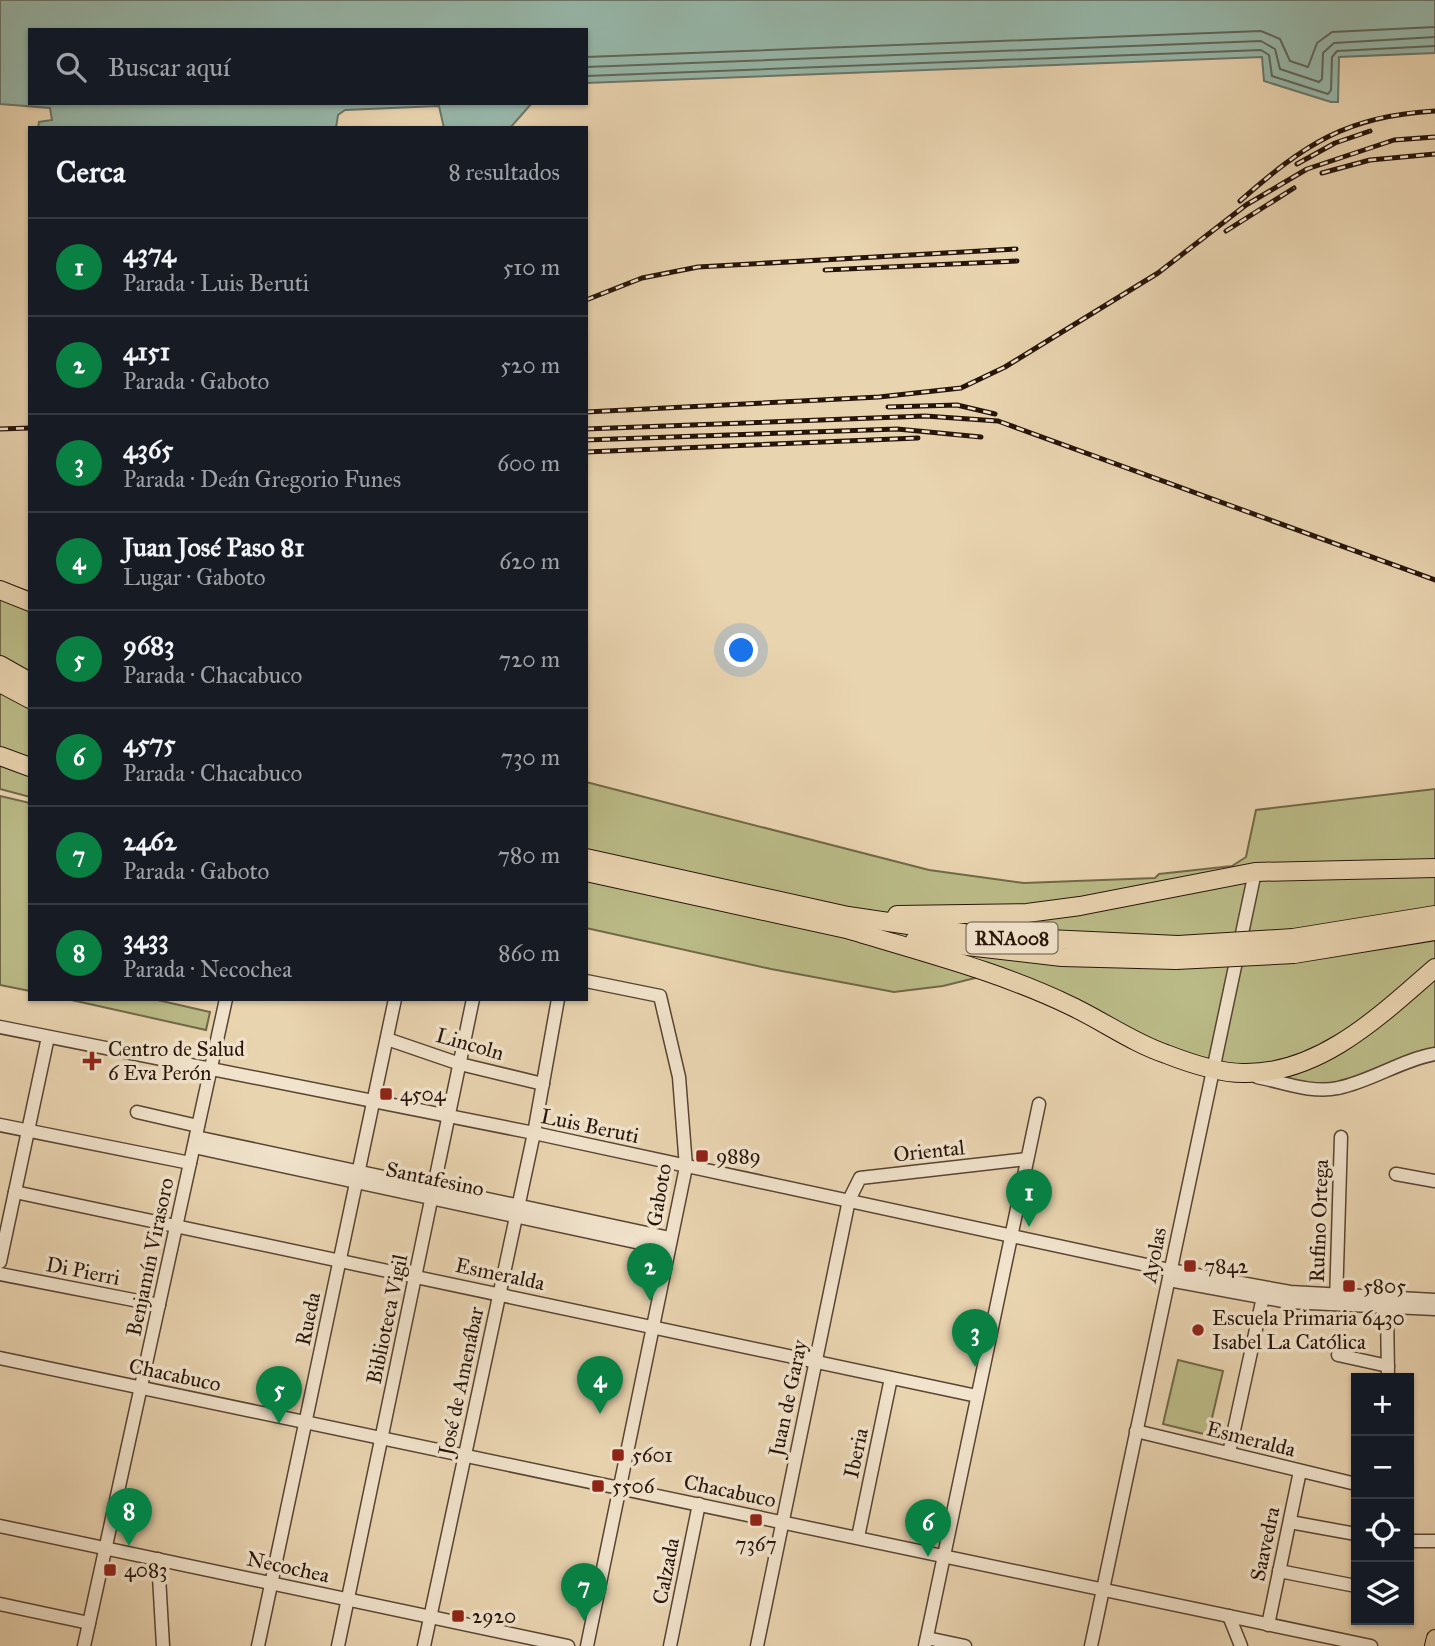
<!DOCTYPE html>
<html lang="es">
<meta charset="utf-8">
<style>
body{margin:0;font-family:"IM FELL Great Primer",serif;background:#242831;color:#f1f3f6}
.controls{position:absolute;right:21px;bottom:21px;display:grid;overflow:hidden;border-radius:0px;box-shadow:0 2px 5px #0004}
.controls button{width:63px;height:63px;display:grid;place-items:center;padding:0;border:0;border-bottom:2px solid #363941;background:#171b24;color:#f1f3f6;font:35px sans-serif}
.you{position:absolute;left:742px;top:651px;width:24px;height:24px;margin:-18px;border:5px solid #fff;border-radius:50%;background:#1a73e8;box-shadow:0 0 0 10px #1a73e833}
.badge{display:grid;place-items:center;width:46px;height:46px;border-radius:50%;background:#0b8043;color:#fff;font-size:23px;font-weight:700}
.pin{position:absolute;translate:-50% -58px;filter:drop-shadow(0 2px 4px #0008)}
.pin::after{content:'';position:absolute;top:37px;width:24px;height:21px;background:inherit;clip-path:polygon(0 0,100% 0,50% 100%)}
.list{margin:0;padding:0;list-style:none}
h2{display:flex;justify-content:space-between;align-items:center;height:91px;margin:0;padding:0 28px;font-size:30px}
h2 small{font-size:23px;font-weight:400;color:#9ea1a6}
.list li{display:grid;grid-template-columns:46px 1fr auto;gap:21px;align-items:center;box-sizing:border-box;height:98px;padding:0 28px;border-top:2px solid #363941}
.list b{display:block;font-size:26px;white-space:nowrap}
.list p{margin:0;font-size:23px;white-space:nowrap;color:#9ea1a6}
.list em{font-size:23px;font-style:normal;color:#9ea1a6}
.icon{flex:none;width:38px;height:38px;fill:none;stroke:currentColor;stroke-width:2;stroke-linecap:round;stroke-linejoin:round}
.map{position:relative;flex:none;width:1435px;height:1646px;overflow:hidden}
.search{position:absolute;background:#171b24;box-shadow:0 2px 5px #0004;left:28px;top:28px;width:560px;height:77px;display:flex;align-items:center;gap:18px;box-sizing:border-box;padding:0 24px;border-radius:0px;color:#9ea1a6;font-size:26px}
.panel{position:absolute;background:#171b24;box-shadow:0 2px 5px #0004;left:28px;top:126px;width:560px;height:875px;border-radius:0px}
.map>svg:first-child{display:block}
</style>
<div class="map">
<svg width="1435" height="1646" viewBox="0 0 1435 1646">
<rect width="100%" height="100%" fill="#e9d4b0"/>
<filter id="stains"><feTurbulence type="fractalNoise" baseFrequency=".00286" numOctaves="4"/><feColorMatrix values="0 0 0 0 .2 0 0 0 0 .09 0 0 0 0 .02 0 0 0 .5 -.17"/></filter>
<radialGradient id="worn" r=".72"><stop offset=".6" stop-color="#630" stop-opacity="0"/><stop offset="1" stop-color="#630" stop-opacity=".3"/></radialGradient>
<g fill="#bbbc88" stroke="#716848" stroke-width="2">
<path d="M 0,581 L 30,592 L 30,797 L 0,789 Z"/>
<path d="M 586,782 L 929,870 L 1024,883 L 1155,878 L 1159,874 L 1232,866 L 1246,857 L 1256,810 L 1435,789 L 1435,1054 L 1337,1089 L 1213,1067 L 995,973 L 943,986 L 894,992 L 771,969 L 586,928 Z"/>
<path d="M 0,796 L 30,803 L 30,991 L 0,985 Z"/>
<path d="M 67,999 L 153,999 L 210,1012 L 206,1030 Z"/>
<path d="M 1178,1360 L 1223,1371 L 1208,1435 L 1163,1424 Z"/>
</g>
<path fill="#97b8ab" stroke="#6a766a" stroke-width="2" d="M 0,0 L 1435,0 L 1435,53 L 1339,57 L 1338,102 L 1331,102 L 1264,81 L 1262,57 L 586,83 L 586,30 L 30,30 L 30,103 L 532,103 L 510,128 L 444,128 L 439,106 L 345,110 L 338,115 L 336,128 L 38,128 L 39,122 L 52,120 L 50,108 L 0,104 Z"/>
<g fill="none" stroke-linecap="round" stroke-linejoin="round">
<g stroke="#5f665a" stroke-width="2">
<path d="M 586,57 L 1261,31 L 1280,39 L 1290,61 L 1308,67 L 1317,43 L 1332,32 L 1435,27"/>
<path d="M 586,67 L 1261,41 L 1275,49 L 1280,69 L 1319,82 L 1322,79 L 1323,53 L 1334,43 L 1435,37"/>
<path d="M 586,76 L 1261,50 L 1269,55 L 1272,76 L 1328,94 L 1331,90 L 1332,57 L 1337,51 L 1435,46"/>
</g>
<g stroke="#584433" stroke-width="15">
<g id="minor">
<path d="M 586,981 L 660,996 L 679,1077 L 686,1167 L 587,1646"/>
<path d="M 0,1027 L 534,1133 L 1170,1270 L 1290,1292 L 1435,1300"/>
<path d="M 387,1039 L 460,1064 L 543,1084"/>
<path d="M 1257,1077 C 1283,1082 1312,1094 1338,1088 C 1372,1081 1401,1060 1435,1054"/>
<path d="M 137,1112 L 198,1126"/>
<path d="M 0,1125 L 190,1163"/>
<path d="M 196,1137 L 670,1238"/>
<path d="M 194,1147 L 668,1249"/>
<path d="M 1396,1174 L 1435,1181"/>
<path d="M 15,1192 L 977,1396"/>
<path d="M 0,1262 L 48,1037"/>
<path d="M 0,1274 L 159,1305"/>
<path d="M 1169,1280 L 1288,1302 L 1435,1309"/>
<path d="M 1336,1302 L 1341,1137"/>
<path d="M 1387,1307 L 1388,1378"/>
<path d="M 1338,1355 L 1388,1366"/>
<path d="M 0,1358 L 1371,1646"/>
<path d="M 1136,1431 L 1356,1484"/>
<path d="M 1229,1453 L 1263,1297"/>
<path d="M 1290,1522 L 1356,1534"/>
<path d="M 0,1526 L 568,1646"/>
<path d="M 858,1537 L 891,1378"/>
<path d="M 1409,1541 L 1435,1541"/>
<path d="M 158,1559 L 163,1646"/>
<path d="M 1279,1571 L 1356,1586"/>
<path d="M 0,1604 L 89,1623"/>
<path d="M 1229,1616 L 1241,1646"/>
<path d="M 1268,1625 L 1300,1471"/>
<path d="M 927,1638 L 965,1646"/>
<path d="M 84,1646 L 226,999"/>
<path d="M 258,1646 L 395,999"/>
<path d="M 338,1646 L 473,999"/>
<path d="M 424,1646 L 534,1133 L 558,999"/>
<path d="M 670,1646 L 699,1504"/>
<path d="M 757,1646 L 849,1200 L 860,1178 L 1027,1159"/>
<path d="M 925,1646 L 1039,1104"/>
<path d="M 1091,1646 L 1255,872"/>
</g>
</g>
<g stroke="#271409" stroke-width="18">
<path id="major" d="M 1433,1646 L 1435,1638"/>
</g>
<g stroke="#271409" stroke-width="20">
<g id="highway">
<path d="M 0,590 L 30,602"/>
<path d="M 0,665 L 30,682"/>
<path d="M 0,683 L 30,699"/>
<path d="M 0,756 L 30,767"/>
<path d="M 586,858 L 848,916 L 983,936 L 1178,945"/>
<path d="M 586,872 L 860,932"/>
<path d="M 897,915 L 1027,913 L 1080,906 L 1255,872 L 1435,868"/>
<path d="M 850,930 C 925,953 1001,972 1071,1006 C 1103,1021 1133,1043 1166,1054 C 1189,1063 1219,1073 1243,1073 C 1320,1075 1382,1014 1435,968"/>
<path d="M 1293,938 L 1435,915"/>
<path d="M 915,940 L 1062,957 L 1176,960"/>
<path d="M 1294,954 L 1435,931"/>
</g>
</g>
<use href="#minor" stroke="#f1e3cc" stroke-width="12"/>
<use href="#major" stroke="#e9d4b0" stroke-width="16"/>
<use href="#highway" stroke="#e9d4b0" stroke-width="18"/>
<g stroke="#271409" stroke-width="5">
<g id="rail">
<path d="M 1297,164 L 1335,143 L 1370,131"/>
<path d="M 1322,173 L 1370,160 L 1435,154"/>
<path d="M 1240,201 C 1305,144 1346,116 1435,111"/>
<path d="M 1226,231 L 1294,188"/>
<path d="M 825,270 L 1017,261"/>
<path d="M 586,300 L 642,278 L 698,267 L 1016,249"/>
<path d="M 888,407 L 957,405 L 995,414"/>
<path d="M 586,412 L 879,397 L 961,388 L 1005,367 L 1158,273 L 1246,205 L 1307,169 L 1394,140 L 1435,137"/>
<path d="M 0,429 L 30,428"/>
<path d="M 586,429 L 925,416 L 998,421 L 1435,580"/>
<path d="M 586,440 L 897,429 L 981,437"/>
<path d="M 586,452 L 918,438"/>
</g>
</g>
<use href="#rail" stroke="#f1e3cc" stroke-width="2.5" stroke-dasharray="8" stroke-linecap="butt"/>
<g stroke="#271409" stroke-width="20" stroke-linecap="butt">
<g id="highway-bridge">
<path d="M 1178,945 L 1293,938"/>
<path d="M 1176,960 L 1294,954"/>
</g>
</g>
<use href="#highway-bridge" stroke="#e9d4b0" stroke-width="18"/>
</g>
<g fill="#8f2418" stroke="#f1e3cc" stroke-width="2.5">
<path d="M88.5 1050.5h7v7h7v7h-7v7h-7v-7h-7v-7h7z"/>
<rect x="379" y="1087" width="14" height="14" rx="3.5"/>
<rect x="695" y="1149" width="14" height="14" rx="3.5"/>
<rect x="1183" y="1259" width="14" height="14" rx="3.5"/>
<rect x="1342" y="1279" width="14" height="14" rx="3.5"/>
<circle cx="1198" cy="1330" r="7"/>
<rect x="611" y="1448" width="14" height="14" rx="3.5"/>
<rect x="591" y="1479" width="14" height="14" rx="3.5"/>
<rect x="749" y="1513" width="14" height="14" rx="3.5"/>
<rect x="103" y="1563" width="14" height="14" rx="3.5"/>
<rect x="451" y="1609" width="14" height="14" rx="3.5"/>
</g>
<g text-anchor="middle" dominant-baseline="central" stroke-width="7" stroke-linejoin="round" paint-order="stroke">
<rect fill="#f1e3cc" stroke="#645244" stroke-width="2" x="966.5" y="922.5" width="91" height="31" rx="5"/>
<g font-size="19" font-weight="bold" fill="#271409">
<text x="1012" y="938">RNA008</text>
</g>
<g font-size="21" fill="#271409" stroke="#f1e3cc">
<text transform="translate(470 1044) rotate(16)">Lincoln</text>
<text transform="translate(590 1126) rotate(12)">Luis Beruti</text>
<text transform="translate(929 1151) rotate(-6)">Oriental</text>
<text transform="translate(435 1179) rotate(12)">Santafesino</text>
<text transform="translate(659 1195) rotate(-80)">Gaboto</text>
<text transform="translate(1319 1221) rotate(-88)">Rufino Ortega</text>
<text transform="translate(1154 1255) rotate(-79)">Ayolas</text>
<text transform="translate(150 1257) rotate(-78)">Benjamín Virasoro</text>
<text transform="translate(83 1271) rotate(11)">Di Pierri</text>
<text transform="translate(500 1274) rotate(12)">Esmeralda</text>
<text transform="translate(308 1319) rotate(-78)">Rueda</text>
<text transform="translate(387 1319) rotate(-78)">Biblioteca Vigil</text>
<text transform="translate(175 1375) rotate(12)">Chacabuco</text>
<text transform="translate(461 1381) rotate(-78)">José de Amenábar</text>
<text transform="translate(788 1398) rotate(-78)">Juan de Garay</text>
<text transform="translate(1251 1439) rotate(14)">Esmeralda</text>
<text transform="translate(856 1453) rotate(-78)">Iberia</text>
<text transform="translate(730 1491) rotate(12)">Chacabuco</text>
<text transform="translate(1265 1544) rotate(-78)">Saavedra</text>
<text transform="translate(288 1567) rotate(12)">Necochea</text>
<text transform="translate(666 1571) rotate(-79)">Calzada</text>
</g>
<g font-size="21" fill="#271409" stroke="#f1e3cc" text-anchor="start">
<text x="108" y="1049">Centro de Salud<tspan x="108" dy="24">6 Eva Perón</tspan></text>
<text x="400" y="1094">4504</text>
<text x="716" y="1156">9889</text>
<text x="1204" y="1266">7842</text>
<text x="1363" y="1286">5805</text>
<text x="1212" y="1318">Escuela Primaria 6430<tspan x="1212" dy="24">Isabel La Católica</tspan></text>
<text x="632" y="1455">5601</text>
<text x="612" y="1486">5506</text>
<text x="756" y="1544" text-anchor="middle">7367</text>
<text x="124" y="1570">4083</text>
<text x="472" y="1616">2920</text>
</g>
</g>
<rect width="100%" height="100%" filter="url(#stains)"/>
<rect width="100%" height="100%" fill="url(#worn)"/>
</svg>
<div class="controls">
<button>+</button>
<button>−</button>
<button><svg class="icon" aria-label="locate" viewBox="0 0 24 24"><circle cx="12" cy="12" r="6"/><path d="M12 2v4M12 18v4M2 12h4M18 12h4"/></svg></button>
<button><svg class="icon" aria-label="layers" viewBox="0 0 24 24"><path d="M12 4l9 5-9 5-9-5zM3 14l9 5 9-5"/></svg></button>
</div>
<div class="you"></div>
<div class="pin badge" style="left:1029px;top:1227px">1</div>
<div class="pin badge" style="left:650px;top:1301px">2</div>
<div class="pin badge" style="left:975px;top:1367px">3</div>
<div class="pin badge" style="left:600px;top:1414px">4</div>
<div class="pin badge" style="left:279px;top:1424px">5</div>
<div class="pin badge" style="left:928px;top:1557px">6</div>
<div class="pin badge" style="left:584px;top:1621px">7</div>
<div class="pin badge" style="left:129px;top:1546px">8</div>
<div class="search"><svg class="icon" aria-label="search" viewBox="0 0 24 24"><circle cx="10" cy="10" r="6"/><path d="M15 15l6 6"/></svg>Buscar aquí</div>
<section class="panel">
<h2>Cerca<small>8 resultados</small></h2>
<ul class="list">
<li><span class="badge">1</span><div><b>4374</b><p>Parada · Luis Beruti</p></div><em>510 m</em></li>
<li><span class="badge">2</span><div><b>4151</b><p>Parada · Gaboto</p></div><em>520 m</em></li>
<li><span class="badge">3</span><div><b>4365</b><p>Parada · Deán Gregorio Funes</p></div><em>600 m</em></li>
<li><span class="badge">4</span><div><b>Juan José Paso 81</b><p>Lugar · Gaboto</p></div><em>620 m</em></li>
<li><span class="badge">5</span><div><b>9683</b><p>Parada · Chacabuco</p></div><em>720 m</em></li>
<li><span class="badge">6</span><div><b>4575</b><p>Parada · Chacabuco</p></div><em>730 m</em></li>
<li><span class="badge">7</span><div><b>2462</b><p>Parada · Gaboto</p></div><em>780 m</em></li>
<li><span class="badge">8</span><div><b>3433</b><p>Parada · Necochea</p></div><em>860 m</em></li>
</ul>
</section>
</div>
